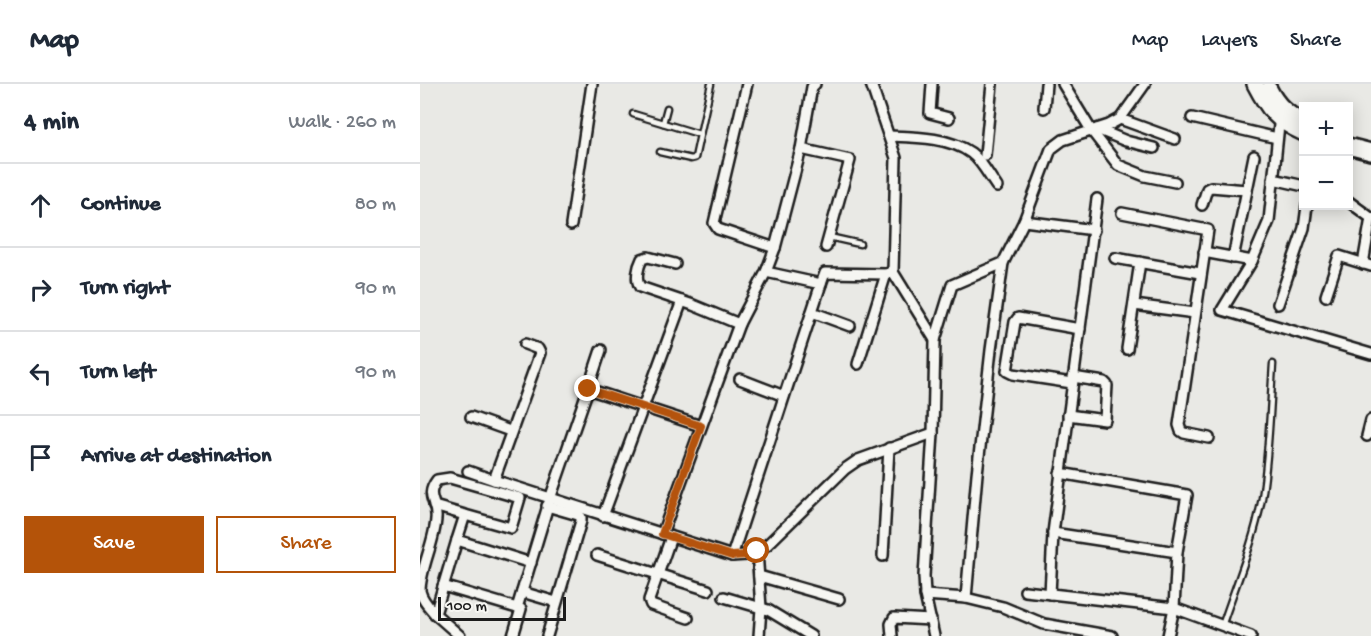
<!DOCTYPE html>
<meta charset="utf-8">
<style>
body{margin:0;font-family:"Gochi Hand",sans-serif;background:#f2f2f3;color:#1f2937}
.controls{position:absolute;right:18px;top:18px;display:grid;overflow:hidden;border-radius:0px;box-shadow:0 3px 15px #0003}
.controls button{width:54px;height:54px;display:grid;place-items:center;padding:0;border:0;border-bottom:2px solid #e0e1e3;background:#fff;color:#1f2937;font:30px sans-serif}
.scale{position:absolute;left:18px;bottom:15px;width:128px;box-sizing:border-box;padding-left:6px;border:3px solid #1c1c1c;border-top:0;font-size:16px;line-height:21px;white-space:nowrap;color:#1c1c1c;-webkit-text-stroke:4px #f6f6f2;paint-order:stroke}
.stop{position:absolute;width:18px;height:18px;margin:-14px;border:4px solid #b45309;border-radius:50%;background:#fff}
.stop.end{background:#b45309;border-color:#fff;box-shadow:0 2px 6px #0008}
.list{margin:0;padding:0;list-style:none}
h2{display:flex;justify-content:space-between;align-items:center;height:78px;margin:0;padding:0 24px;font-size:26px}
h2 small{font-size:20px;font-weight:400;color:#747a83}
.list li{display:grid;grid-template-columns:39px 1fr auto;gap:18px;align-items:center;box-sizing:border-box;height:84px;padding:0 24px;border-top:2px solid #e0e1e3}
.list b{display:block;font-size:22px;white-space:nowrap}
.list em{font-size:20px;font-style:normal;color:#747a83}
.actions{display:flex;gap:12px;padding:18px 24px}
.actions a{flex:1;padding:14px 0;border:2px solid #b45309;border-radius:0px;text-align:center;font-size:21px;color:#b45309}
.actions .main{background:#b45309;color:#fff}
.icon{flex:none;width:33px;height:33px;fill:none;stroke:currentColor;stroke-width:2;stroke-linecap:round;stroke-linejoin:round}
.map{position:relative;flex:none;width:951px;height:552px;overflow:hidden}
header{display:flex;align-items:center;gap:36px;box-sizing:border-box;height:84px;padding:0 30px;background:#fff;border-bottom:2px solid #e0e1e3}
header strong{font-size:28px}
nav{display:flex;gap:33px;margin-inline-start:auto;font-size:21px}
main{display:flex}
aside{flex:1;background:#fff}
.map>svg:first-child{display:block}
</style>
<header>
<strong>Map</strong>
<nav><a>Map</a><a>Layers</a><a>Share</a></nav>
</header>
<main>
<aside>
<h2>4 min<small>Walk · 260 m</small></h2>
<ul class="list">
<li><svg class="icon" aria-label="ahead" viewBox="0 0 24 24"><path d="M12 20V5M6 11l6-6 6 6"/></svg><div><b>Continue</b></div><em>80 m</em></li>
<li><svg class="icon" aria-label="right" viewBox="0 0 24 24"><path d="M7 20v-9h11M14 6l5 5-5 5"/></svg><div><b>Turn right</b></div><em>90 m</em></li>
<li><svg class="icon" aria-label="left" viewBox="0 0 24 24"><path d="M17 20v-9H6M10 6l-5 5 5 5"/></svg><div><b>Turn left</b></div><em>90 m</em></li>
<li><svg class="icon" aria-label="arrive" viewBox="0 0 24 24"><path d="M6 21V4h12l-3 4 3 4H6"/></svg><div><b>Arrive at destination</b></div></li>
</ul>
<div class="actions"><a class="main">Save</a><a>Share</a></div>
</aside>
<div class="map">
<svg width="951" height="552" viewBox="0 0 951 552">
<rect width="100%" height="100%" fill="#e9e9e5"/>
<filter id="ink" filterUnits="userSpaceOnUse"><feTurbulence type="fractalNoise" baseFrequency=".0167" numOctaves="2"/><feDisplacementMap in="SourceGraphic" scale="12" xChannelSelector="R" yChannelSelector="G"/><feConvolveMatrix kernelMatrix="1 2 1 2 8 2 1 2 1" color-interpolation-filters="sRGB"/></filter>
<g filter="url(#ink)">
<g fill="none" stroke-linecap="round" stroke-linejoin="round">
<g stroke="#1c1c1c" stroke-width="9">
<g id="lane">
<path d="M 213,30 L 279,50"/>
<path d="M 243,39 L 247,24"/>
<path d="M 240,68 L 271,75 L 275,74 L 291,0"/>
<path d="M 409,153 L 440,160"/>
<path d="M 802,542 C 816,500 834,458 842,414 C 849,370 850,325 853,280"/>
</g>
</g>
<g stroke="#1c1c1c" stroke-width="14">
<g id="street">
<path d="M 327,0 L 294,139 L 298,145 L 355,164"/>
<path d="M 451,0 L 476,74 L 473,188 L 515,256 L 513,349 L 504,492 L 505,511 L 514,552"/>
<path d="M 512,0 L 510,29 L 529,34"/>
<path d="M 643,0 L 671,46 L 698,81 L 725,92 L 755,98"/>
<path d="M 624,24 L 626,0"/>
<path d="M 860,31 L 849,137 L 832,177 L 802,226 L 951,270"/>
<path d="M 772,34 L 857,54"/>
<path d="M 700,35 L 755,55"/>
<path d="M 677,45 L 706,57 L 734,64"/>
<path d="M 469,52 C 495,53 529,53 551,69 C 562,77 569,92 577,103"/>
<path d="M 381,65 L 430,76 L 406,163"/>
<path d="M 565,71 L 572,0"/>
<path d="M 853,95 L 884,102"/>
<path d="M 928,117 L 951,134"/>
<path d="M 782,121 L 787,105 L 791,103 L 827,106"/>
<path d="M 702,129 L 788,146 L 759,341 L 761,347 L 764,349 L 789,354"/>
<path d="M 604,137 L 674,146"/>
<path d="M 151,141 L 172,0"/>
<path d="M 784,168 L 832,177"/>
<path d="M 695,174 L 780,189"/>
<path d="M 813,174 L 834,72"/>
<path d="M 255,180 L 228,173 L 222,175 C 218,183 215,195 220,203 L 273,221 L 319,240"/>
<path d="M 943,180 L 951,134"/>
<path d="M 346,188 L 401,200 L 405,189 L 466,190 L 473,188"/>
<path d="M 906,212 L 919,172 L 951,182"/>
<path d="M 858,220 L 884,144 L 887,122"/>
<path d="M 714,221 L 775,229"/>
<path d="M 392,228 L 430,242"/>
<path d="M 515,256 L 532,201 L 583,179"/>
<path d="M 105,260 L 118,265 L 120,269 L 74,396 L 312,472 L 327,471 L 347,461 L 425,385 L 438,376 L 513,349"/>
<path d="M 707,265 L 720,178"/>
<path d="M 438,280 L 466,190"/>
<path d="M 320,295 L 364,312"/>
<path d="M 652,299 L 593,290 L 587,287 L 595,238 L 598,234 L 660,245"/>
<path d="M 168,305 L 181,266"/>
<path d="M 648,331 L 685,336 L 687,301 L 684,298 L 653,293"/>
<path d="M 51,333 L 90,347"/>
<path d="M 947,352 L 951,336"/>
<path d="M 48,387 L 74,396"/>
<path d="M 14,422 L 45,431 L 37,456 L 111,479"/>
<path d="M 183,432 L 262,217"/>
<path d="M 633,449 L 757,468"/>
<path d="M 242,450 L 319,240 L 346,188 L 355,164 L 381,65 L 392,3 L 395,0"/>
<path d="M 251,453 L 229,516 L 231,521 L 268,534"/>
<path d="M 37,456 L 15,530 L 40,552"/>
<path d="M 337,467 L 341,524 L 339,552"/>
<path d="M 177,471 L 288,506"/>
<path d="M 312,472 L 401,200"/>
<path d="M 463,472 L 469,364"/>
<path d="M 339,492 L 419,515"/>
<path d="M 23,502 L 97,524"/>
<path d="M 605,507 L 754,524 L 757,468 L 767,411 L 640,389"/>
<path d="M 102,508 L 136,518"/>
<path d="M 630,510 L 633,449 L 677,115"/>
<path d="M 505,511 L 546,514 L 583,523 L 624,540 L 692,552"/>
<path d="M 304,513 L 348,526 L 391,552"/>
<path d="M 546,514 L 557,390 L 571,266 L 583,179 L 604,137 L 631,65 L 643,56 L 689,41 L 700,35 L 725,0"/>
<path d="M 15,530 C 9,523 2,516 0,507 C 0,485 15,457 16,435 C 18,418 4,413 17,396 L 30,394 L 100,414 L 91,444 L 45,431"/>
<path d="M 93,552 L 101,525 L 97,524 L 130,415 L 168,305 L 281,342"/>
<path d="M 127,552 L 161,437 L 161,433 L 158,431 L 127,422"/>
<path d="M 472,552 L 471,540 L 474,534 L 511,536"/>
<path d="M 748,552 L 754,524 L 831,552"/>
</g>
</g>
<g stroke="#1c1c1c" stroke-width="20">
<g id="primary">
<path d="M 835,0 C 848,25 856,37 884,49"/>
<path d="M 849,5 C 857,21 867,30 883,38"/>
<path d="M 928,62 L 951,68"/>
</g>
</g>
<use href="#lane" stroke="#f6f6f2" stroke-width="4.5"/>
<use href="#street" stroke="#f6f6f2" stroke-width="9"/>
<use href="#primary" stroke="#f6f6f2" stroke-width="15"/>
</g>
</g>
<g fill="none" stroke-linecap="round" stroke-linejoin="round" filter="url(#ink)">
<path stroke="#b45309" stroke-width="8" d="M 168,305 L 281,342 L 242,450 L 312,472 L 327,471 L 337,467"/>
</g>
</svg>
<div class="controls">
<button>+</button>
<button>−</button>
</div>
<div class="scale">100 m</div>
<div class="stop" style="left:337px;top:467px"></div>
<div class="stop end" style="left:168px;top:305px"></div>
</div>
</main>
